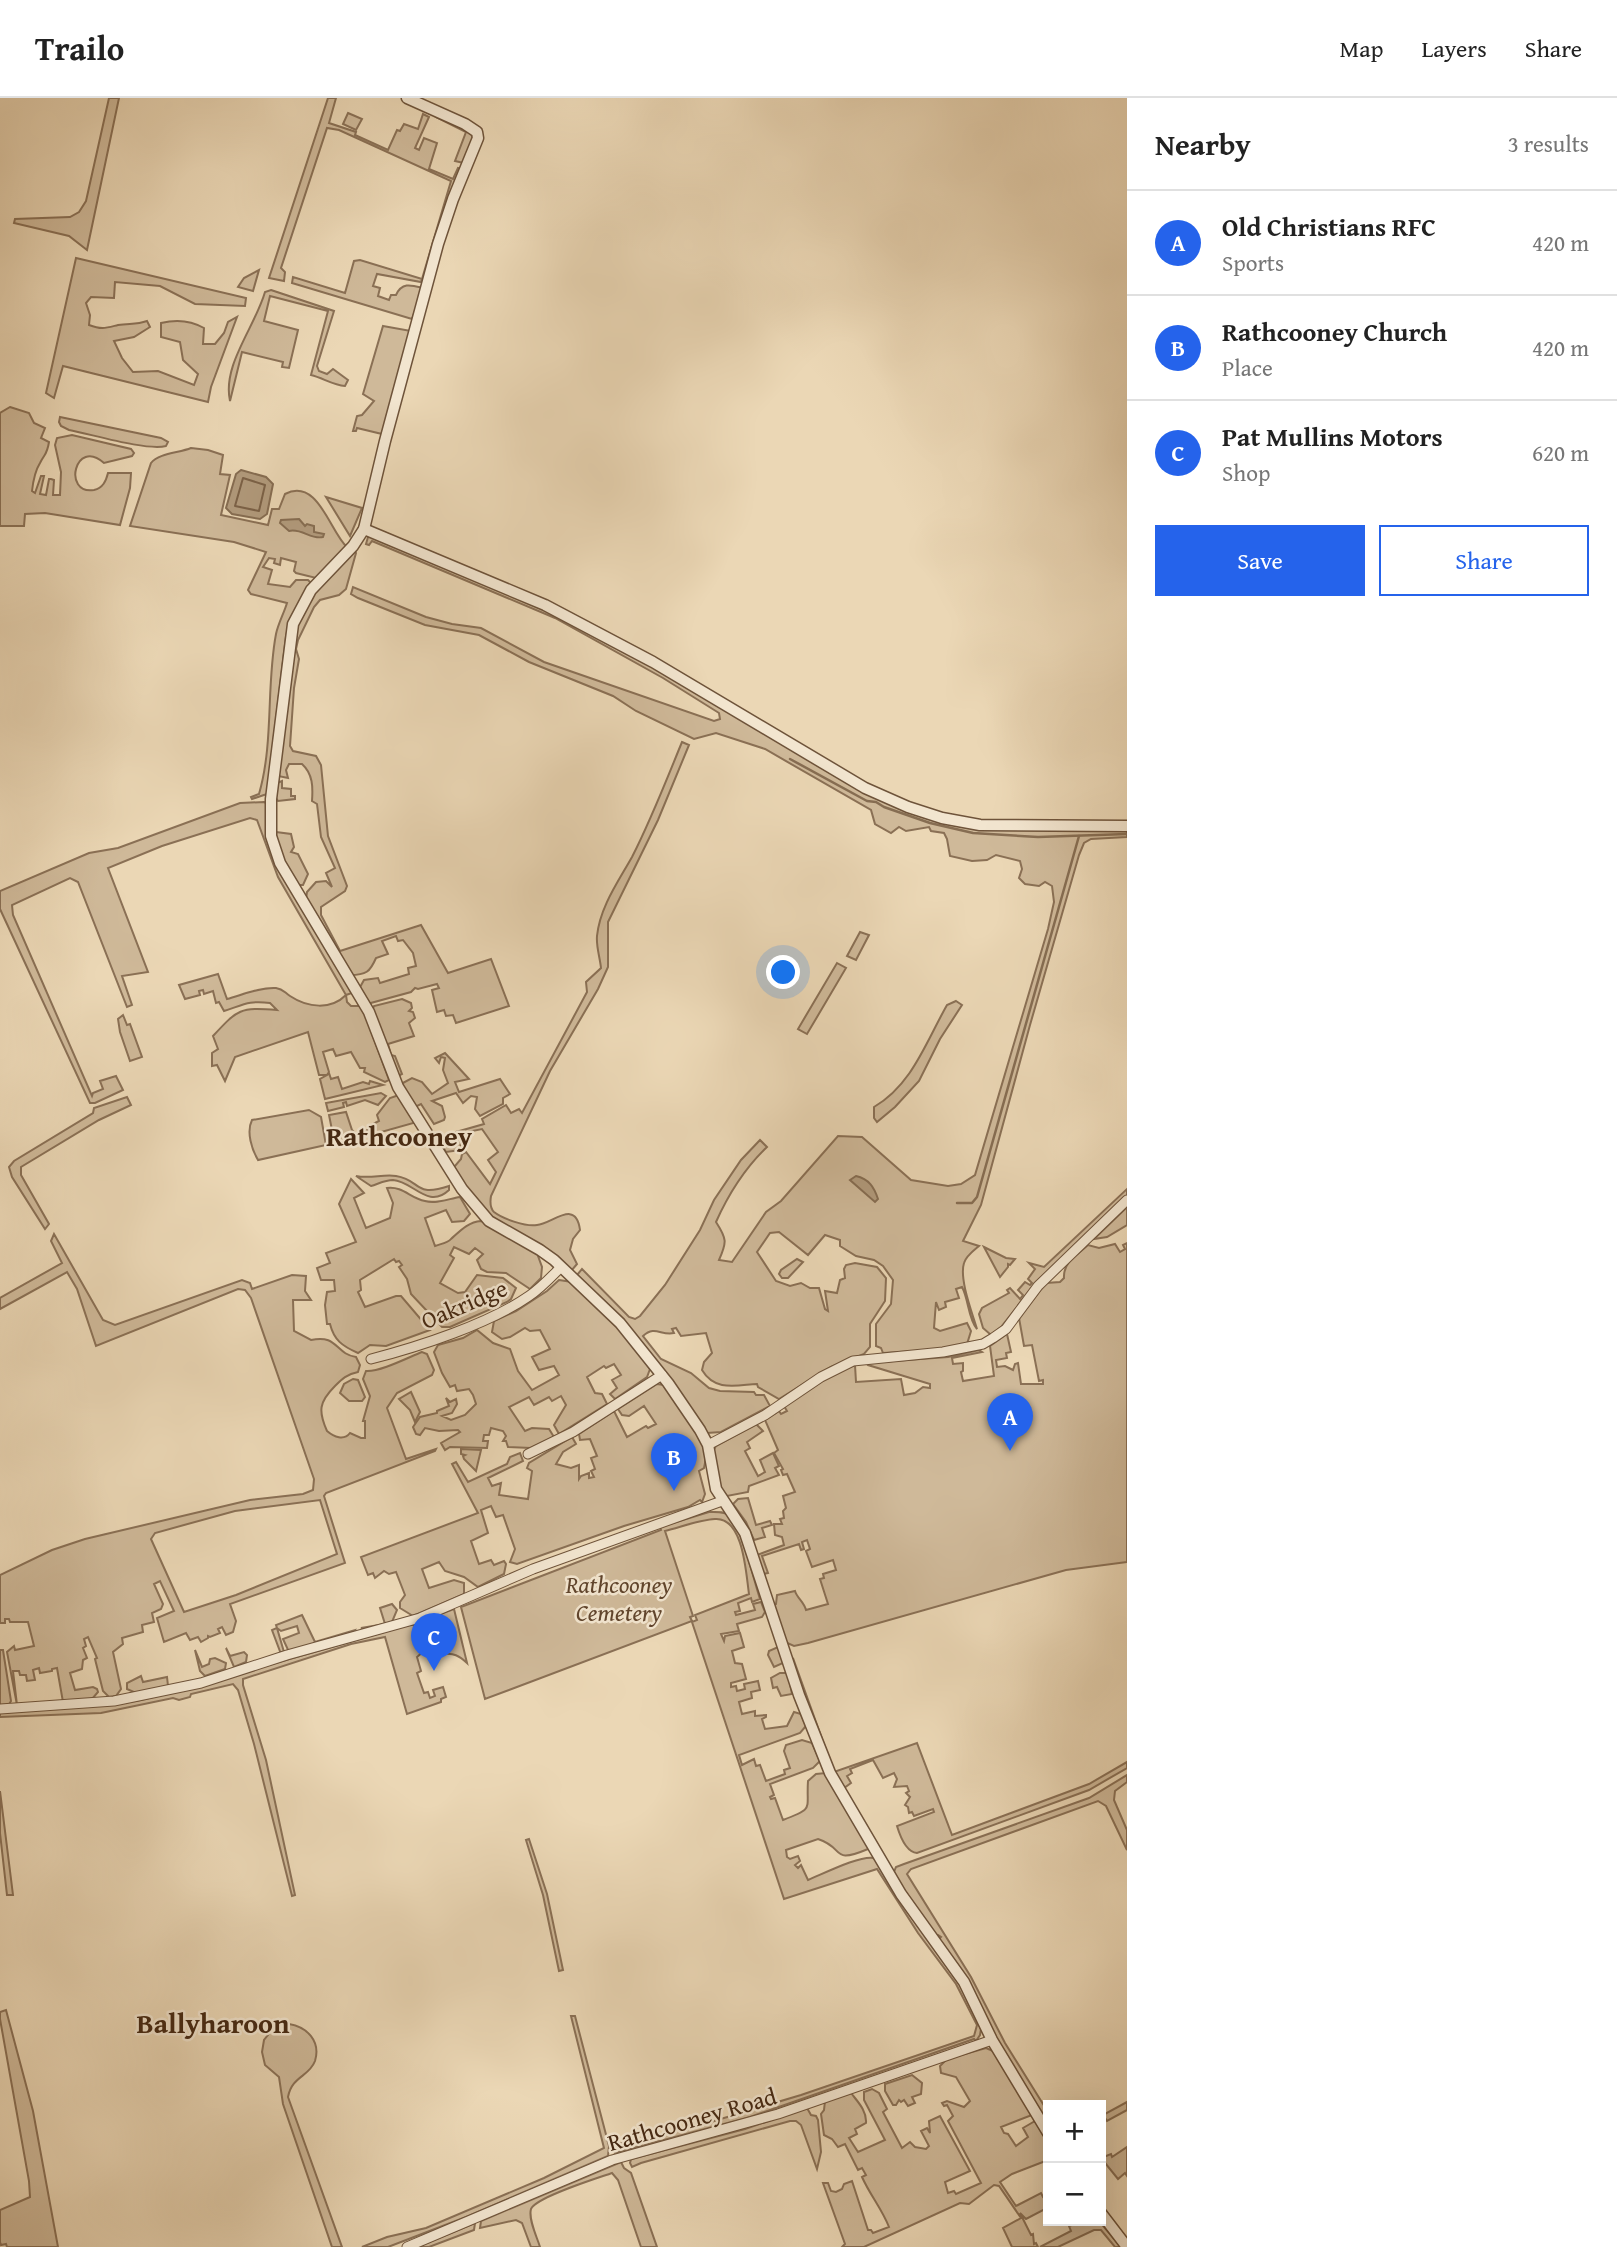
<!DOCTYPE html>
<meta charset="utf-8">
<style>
body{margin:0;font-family:"Gentium Book Plus",serif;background:#f2f2f2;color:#222}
.controls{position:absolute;right:21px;bottom:21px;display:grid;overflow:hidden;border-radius:0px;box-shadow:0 7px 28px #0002}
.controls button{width:63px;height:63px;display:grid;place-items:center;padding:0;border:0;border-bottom:2px solid #e0e0e0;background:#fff;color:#222;font:35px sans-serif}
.you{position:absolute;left:784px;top:875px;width:24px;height:24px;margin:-18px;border:5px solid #fff;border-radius:50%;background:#1a73e8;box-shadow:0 0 0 10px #1a73e833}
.badge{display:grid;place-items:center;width:46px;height:46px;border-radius:50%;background:#2563eb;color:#fff;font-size:23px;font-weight:700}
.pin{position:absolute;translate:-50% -58px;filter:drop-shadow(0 2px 4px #0008)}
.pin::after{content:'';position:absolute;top:37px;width:24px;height:21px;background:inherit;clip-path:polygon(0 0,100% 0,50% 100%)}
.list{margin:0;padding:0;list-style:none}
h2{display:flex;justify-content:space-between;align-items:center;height:91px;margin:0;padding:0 28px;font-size:30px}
h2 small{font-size:23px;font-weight:400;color:#767676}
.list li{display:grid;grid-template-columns:46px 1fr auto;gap:21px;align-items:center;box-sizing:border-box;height:105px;padding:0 28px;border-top:2px solid #e0e0e0}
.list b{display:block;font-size:26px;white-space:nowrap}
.list p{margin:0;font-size:23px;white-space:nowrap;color:#767676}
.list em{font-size:23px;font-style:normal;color:#767676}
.actions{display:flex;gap:14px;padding:21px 28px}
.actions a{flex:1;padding:16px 0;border:2px solid #2563eb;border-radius:0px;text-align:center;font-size:24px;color:#2563eb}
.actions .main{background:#2563eb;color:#fff}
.map{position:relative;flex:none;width:1127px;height:2149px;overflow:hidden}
header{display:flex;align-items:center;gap:42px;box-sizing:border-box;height:98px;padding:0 35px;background:#fff;border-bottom:2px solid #e0e0e0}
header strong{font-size:33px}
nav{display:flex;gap:38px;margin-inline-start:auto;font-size:24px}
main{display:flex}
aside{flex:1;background:#fff}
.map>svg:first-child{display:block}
</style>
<header>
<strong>Trailo</strong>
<nav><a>Map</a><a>Layers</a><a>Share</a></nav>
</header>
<main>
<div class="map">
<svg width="1127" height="2149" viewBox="0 0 1127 2149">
<rect width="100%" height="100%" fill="#ebd7b5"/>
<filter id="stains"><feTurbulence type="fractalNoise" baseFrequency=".00286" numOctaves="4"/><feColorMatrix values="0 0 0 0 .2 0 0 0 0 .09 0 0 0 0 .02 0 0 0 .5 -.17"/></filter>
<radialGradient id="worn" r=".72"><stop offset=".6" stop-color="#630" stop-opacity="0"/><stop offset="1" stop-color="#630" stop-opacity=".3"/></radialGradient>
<g fill="#cfb999" stroke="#8a7055" stroke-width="2" fill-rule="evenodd">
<path d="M 109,0 L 119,0 L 87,152 L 69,138 L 14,125 L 15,121 L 70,119 L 79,114 L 86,103 Z"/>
<path d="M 328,0 L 336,0 L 329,25 L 356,34 L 355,37 L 388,52 L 397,32 L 400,33 L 404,26 L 418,31 L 423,16 L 429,19 L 415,50 L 419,52 L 424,40 L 437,45 L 429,71 L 453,81 L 458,70 L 462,71 L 425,182 L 422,181 L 421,184 L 377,176 L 373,188 L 380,190 L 378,198 L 389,202 L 391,197 L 396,197 C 402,184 411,187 423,190 L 412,221 L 292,185 L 293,179 L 345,195 L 354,163 L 360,162 L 422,181 L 451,83 L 339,32 L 327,30 L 281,170 L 285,174 L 284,183 L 269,180 Z"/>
<path d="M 348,15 L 362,21 L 356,32 L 343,26 Z"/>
<path d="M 437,17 L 470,33 C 477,43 469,54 464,65 L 455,63 L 466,34 L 436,19 Z"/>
<path d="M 76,160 L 246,200 L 245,208 L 195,206 L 160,188 L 115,184 L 114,200 L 91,199 L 86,205 L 90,217 L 89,227 C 102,232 106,230 118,227 C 129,225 136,227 147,223 L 150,229 L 134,239 L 114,243 L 122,260 L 133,274 L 158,273 L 194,287 L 198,276 L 183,262 L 180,244 L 161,239 L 161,225 C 177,221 190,222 204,230 L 203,246 L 215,246 L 224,235 L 228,224 L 237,219 L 211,289 L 208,304 L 63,268 L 54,300 L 46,295 Z"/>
<path d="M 259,172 L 253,193 L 238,189 L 244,180 Z"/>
<path d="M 271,192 L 334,213 L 317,268 L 319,273 L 327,276 L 333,271 L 348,282 L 345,288 C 333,287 323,280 311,277 L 328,213 L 270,198 L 264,223 L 298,232 L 289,270 L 282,269 L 283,264 L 242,254 L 230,303 C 222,267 255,229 265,194 Z"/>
<path d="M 383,228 L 411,233 L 382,336 L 357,330 L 356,333 L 353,333 L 357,318 L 362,317 L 374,303 L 363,296 Z"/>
<path d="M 10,309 L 29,315 L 34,325 L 45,330 L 41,340 L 49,344 C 47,357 45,355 40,365 C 35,373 33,384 32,393 L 35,395 L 41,378 L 44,378 L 40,396 L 46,397 L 49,381 L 51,381 L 54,382 L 53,397 L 60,397 L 61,374 L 55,347 L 57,340 L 72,337 L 131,351 L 134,355 L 132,358 L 104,365 C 75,339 62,397 94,392 C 103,390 106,383 108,375 L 131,375 L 130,390 L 120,427 L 45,415 L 25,416 L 24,428 L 0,428 L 0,315 Z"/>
<path d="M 60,319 L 161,340 L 168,344 L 166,348 C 146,353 91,336 69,332 L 61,328 L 59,324 Z"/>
<path d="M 191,350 L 208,352 L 223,357 L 220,376 L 230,377 L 221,417 L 268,427 L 272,411 L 279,411 L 285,396 C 318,379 330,434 347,449 L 316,480 L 296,475 L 294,473 L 296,464 L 281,460 L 280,467 L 274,465 L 275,461 L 269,460 L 263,469 L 272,472 L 268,486 L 290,489 L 296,482 L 308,482 L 311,485 L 289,526 L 286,538 L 267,696 L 252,701 L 251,699 L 259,696 C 274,644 266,588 276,536 C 278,526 284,515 287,505 L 251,496 L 248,492 L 266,454 L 234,444 L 130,428 L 151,365 C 159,355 179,355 191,350 Z"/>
<path d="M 326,399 L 362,410 L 350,438 Z"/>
<path d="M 373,438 L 501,491 L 631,555 L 863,694 L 997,732 L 1127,731 L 1127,739 L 1091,741 L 1084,745 L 1079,757 L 1030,927 L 981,1107 L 963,1143 L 979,1148 C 973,1153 966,1158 964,1165 C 959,1181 972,1214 977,1231 C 968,1221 969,1202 962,1189 L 956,1191 L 959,1200 L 945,1204 L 946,1209 L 939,1212 L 936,1204 L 934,1230 L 940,1233 L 967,1225 L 971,1233 L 967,1246 L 932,1252 L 883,1255 L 881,1250 L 876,1248 L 876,1226 L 891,1206 L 893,1182 L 883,1168 L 874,1162 L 856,1158 L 840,1148 L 840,1142 L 825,1137 L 808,1157 L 779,1134 L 770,1135 L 757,1154 L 776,1183 L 790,1188 L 801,1185 L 810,1190 L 819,1190 L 825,1211 L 828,1213 L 825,1193 L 837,1195 L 840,1182 L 845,1180 L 844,1171 L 846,1167 L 855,1165 L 877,1169 L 886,1180 L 885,1203 L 870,1226 L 870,1249 L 864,1256 L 831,1269 L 779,1301 L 758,1289 L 757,1286 C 737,1287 715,1294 702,1272 L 704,1264 L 712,1255 L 706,1235 L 681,1238 L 676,1230 L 672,1231 L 674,1235 C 661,1238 655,1227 643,1238 L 661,1261 L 691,1275 L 709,1290 L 720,1293 L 754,1294 L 756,1297 L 764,1297 L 770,1308 L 721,1334 L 707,1335 L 630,1231 L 577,1177 L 582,1171 L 629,1219 L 635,1221 L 640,1218 L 665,1187 L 700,1132 L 714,1102 L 741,1062 L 760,1042 L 767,1049 C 744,1071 729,1095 716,1124 C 727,1141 727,1144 719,1162 L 732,1164 L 766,1114 L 781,1103 L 838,1038 L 862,1039 L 911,1082 L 948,1088 L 961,1086 L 975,1077 L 1048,831 L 1054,804 L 1052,788 L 1045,784 L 1039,788 L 1025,786 L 1019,780 L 1022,771 L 1020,763 L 996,757 L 987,762 L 972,763 L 950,758 L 947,741 L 944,735 L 931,733 L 929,729 L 906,733 L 899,729 L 891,735 L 875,726 L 871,712 L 765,651 L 716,635 L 694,641 L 636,613 L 613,598 L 529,564 L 479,537 L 425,527 L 358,500 L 351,496 L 353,489 L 426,519 L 452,526 L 481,530 L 544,564 L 714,623 L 720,621 L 719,615 L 663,580 L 555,520 L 372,443 L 369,447 L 366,446 L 368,439 Z"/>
<path d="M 355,452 L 356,455 L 346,491 L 339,497 L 320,502 L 314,509 L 298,542 L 296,551 L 299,561 L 294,590 L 290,648 L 293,653 L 316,658 L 321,667 L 328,738 L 347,788 L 345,793 L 321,809 L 321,817 L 340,853 L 421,827 L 448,875 L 491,861 L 509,908 L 456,925 L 453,917 L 446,918 L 444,912 L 437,914 L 432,892 L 439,890 L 437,886 L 418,891 L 415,890 L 411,894 L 367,906 L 359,891 L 364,882 L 378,880 L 380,885 L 409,876 L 408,870 L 416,868 L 413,855 L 403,842 L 398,843 L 396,838 L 382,843 L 388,856 L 376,860 C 370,874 366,877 350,877 L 306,801 L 307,794 L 316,784 L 326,783 L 332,789 L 326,775 L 335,770 L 321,739 L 317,706 L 312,703 C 313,689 313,676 302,666 L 289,666 L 286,672 L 288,680 L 278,678 L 293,539 L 309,501 Z"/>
<path d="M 682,644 L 689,647 L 658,722 L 608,824 L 608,869 L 598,891 L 550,973 L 491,1098 C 490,1104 490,1110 494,1114 C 503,1121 526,1129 537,1127 C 552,1126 576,1100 580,1132 L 573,1141 L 570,1152 L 577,1166 L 572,1172 L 494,1123 L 477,1106 L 454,1069 L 461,1061 L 462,1056 L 466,1054 L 490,1086 L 496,1074 L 488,1062 L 498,1054 L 482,1031 L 462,1035 L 460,1052 L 446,1054 L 438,1041 L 442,1038 L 484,1026 L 482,1021 L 506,1007 L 511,1015 L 519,1011 L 522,1015 L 587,894 L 586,884 L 601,870 C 600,860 596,848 597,838 C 600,809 618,784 632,759 C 651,722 666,683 682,644 Z"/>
<path d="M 282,683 L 282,690 L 291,691 L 291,698 L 295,698 L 295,701 L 278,703 L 276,700 L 277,685 Z"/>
<path d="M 264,704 L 266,705 L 268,739 L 352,895 L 346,897 L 347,904 L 351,908 L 362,908 L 389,982 L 385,984 L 364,974 L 365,970 L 360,970 L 351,954 L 336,958 L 333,951 L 323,954 L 329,974 L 327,977 L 329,975 L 331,981 L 338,979 L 342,991 L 363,984 L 369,986 L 370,983 L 383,987 L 325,1001 L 320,981 L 327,977 L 319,977 L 308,934 L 235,959 L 225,983 L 217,967 L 212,968 L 212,955 L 218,951 L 213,938 C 238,911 240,909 277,912 L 270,905 C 249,902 243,907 224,913 L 219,904 L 216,905 L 213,893 L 204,896 L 203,892 L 199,893 L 200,897 L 185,901 L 179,887 L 218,876 L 227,901 C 242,897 260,889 276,890 C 283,891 284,894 290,898 C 308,910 331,912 346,897 L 278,779 L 257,722 L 250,720 L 162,748 L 108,770 L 148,874 L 122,878 L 132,907 L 127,909 L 78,784 L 70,780 L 12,807 L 13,817 L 92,998 L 93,995 L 103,991 L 100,983 L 116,978 L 123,992 L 95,1005 L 90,1005 L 0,811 L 0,793 L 89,755 L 118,750 L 240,705 Z"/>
<path d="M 276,734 L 291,736 L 294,749 L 291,754 L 298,756 L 308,776 L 303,787 L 296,787 L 277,751 Z"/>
<path d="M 860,834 L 869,837 L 856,862 L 847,858 Z"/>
<path d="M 837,865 L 846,870 L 807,936 L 798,931 Z"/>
<path d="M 402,901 L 411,905 L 412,910 L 409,913 L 413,914 L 415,920 L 409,925 L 414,938 L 388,946 L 391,957 L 395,958 L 402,976 L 400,977 L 398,977 L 372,913 L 374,908 Z"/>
<path d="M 956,903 L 962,907 L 940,941 L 919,983 L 895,1009 L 877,1024 L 874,1020 L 874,1009 C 912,987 926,944 947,907 Z"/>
<path d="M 123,917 L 127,927 L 130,926 L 142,959 L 130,963 L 120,934 L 118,921 Z"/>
<path d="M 445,955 L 469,981 L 455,984 L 459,994 L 500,981 L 510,996 L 503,1000 L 503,1006 L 480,1018 L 475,1011 L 477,999 L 471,998 L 463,1005 L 456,995 L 432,1003 L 442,1008 L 445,1019 L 444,1022 L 434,1026 L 421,1006 L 415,1009 L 401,986 L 412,980 L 422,984 L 432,996 L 448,985 L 443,972 L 445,960 L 441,959 L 439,965 L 435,960 Z"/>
<path d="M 381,995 L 386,998 L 378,1007 L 365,1002 L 347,1008 L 346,1004 L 343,1005 L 344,1009 L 328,1013 L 326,1005 Z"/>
<path d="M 399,997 L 417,1024 L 335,1047 L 329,1017 L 346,1014 L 352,1032 L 357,1037 L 372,1030 L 371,1027 L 379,1023 L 377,1017 L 390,1000 Z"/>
<path d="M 127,999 L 131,1007 L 99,1022 L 21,1069 L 21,1077 L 49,1126 L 45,1131 L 12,1079 L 9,1069 L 14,1063 L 93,1015 L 94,1010 Z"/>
<path d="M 309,1012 L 321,1019 L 326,1047 L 258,1062 C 252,1052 246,1034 252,1022 Z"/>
<path d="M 356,1078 C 370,1081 383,1076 396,1078 C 422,1082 413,1100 449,1088 L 449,1092 C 428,1112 413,1083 393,1082 C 385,1082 378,1086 371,1088 Z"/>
<path d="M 351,1081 L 364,1095 L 354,1100 L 366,1130 L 390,1120 L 393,1105 L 387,1090 C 403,1088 410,1100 425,1103 C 436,1106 448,1101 460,1099 L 470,1116 L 464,1123 L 452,1124 L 446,1112 L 425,1120 L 435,1148 C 440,1146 448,1145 451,1141 C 460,1133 468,1124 481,1123 L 540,1156 L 538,1158 L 542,1169 L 541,1180 L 530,1191 L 506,1175 L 487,1174 L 481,1171 L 477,1162 L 483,1156 L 475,1150 L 469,1156 L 454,1149 L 450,1157 L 454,1160 L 440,1185 L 458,1195 L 465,1194 L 477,1177 L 503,1180 L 516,1190 L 511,1201 L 507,1204 L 450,1229 L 442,1229 L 411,1196 L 407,1181 L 399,1169 L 402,1167 L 399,1163 L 396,1164 L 394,1161 L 360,1182 L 361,1192 L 358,1194 L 365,1209 L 396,1198 L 401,1198 L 430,1232 L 386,1248 L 370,1247 L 358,1255 C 342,1248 334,1242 330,1226 L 327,1226 L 325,1207 L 327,1194 L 335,1193 L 334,1182 L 321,1182 L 317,1170 L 330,1165 L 326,1155 L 356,1144 L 339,1106 Z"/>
<path d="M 1127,1091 L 1127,1097 L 1035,1186 L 1001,1229 L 991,1237 L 983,1230 L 979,1216 L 982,1210 L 1009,1195 L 1007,1192 L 1010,1190 L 1020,1201 L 1023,1197 L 1018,1192 L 1025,1184 L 1030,1187 L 1032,1185 L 1028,1181 L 1035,1171 L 1029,1165 L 1044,1169 Z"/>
<path d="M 1127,1109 L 1127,1127 L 1107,1139 L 1094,1141 Z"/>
<path d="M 54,1136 L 103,1222 L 115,1227 L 242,1182 L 250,1185 L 252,1191 L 292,1177 L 306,1178 L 305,1193 L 311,1202 L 293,1202 L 294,1233 L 311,1242 C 338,1236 335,1256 356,1259 L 360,1267 L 358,1274 C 347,1276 342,1281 335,1288 C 319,1304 318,1313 327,1333 C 334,1339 344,1343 350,1335 L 361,1340 L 365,1340 L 365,1323 L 363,1323 L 370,1298 L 363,1281 L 366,1273 C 380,1274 407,1260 422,1254 L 427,1256 L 434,1272 L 432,1277 L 397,1295 L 387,1310 L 406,1361 L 436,1351 L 435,1353 L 326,1395 L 324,1398 L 345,1465 L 230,1506 L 236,1523 L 233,1534 L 226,1537 L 222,1529 L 218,1531 L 220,1535 L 210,1539 L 208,1538 L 208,1540 L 201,1544 L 198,1539 L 190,1542 L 186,1535 L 164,1544 L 157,1520 L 174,1513 L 160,1483 L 154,1486 L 163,1506 L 161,1511 L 152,1515 L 154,1524 L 142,1527 L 143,1534 L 122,1540 L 123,1546 L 113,1554 L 121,1591 L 116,1598 L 109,1599 L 103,1593 L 95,1561 L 97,1560 L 88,1539 L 84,1541 L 86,1548 L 83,1550 L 87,1560 L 83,1562 L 82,1571 L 70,1575 L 75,1592 L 93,1589 L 97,1591 L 98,1594 L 92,1601 L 63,1604 L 57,1570 L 52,1571 L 52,1573 L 40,1575 L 39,1570 L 33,1572 L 35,1582 L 27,1583 L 26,1577 L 20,1577 L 19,1573 L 13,1573 L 17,1607 L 7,1554 L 14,1548 L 15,1552 L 34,1548 L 28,1524 L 10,1524 L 9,1521 L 5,1521 L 5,1525 L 0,1525 L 0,1477 L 52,1452 L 85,1441 L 250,1402 L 303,1396 L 313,1392 L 314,1381 L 251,1200 L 245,1192 L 238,1191 L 96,1248 L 77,1191 L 67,1174 L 0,1211 L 0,1200 L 62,1165 L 51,1143 ZM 320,1402 L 337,1456 L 236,1497 L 184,1514 L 151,1441 L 155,1435 L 235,1413 Z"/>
<path d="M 1127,1145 L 1127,1464 L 1066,1472 L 808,1545 L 794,1548 L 785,1544 L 773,1507 L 776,1506 L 777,1497 L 795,1493 C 797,1500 804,1504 806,1512 L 828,1506 L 820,1481 L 824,1480 L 823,1476 L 836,1472 L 833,1462 L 812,1469 L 806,1453 L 810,1451 L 807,1442 L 802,1444 L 804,1451 L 801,1452 L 799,1446 L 762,1458 L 768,1475 L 763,1476 L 757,1457 L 784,1447 L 782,1439 L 775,1437 L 774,1426 L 782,1426 L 780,1421 L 784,1420 L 783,1413 L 786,1410 L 783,1398 L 795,1394 L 787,1376 L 783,1377 L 781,1372 L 783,1371 L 774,1355 L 778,1352 L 765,1322 L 779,1313 L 781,1316 L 787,1313 L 784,1308 L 838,1273 L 855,1267 L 856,1284 L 901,1281 L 904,1297 L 915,1295 L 923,1289 L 930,1290 L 930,1286 L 868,1267 L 866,1265 L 948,1259 L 979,1252 L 982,1254 L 952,1260 L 953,1266 L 963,1265 L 963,1273 L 961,1274 L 963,1283 L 994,1278 L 990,1248 L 1007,1236 L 1011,1254 L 1006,1255 L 1007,1260 L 996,1262 L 997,1269 L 1005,1268 L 1013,1272 L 1015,1266 L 1018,1265 L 1021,1286 L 1043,1286 L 1043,1282 L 1039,1283 L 1032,1247 L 1024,1248 L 1019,1220 L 1046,1185 L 1060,1184 L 1064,1180 C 1063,1164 1077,1157 1088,1147 L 1099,1150 L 1115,1146 L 1120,1154 L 1125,1151 L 1123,1147 Z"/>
<path d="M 984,1149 L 1006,1160 L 1015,1161 L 1010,1167 L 1008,1166 L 1008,1169 L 1000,1179 Z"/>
<path d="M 797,1161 L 803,1164 L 788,1180 L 782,1180 L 779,1176 L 781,1172 Z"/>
<path d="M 559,1182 L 572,1184 L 628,1240 L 650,1271 L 647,1279 L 615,1301 L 610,1296 L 617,1290 L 612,1282 L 621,1277 L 614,1266 L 606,1270 L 604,1268 L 587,1279 L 595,1295 L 602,1296 L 607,1306 L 559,1336 L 554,1327 L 566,1307 L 561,1298 L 552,1303 L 549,1299 L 534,1307 L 529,1299 L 509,1309 L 525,1333 L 532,1330 L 549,1331 L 554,1339 L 531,1350 L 508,1349 L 506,1343 L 503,1343 L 506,1338 L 503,1333 L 491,1330 L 489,1337 L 484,1337 L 483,1343 L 488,1343 L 487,1350 L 450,1349 L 445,1352 L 441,1345 L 460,1334 L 458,1332 L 439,1333 L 425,1330 L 420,1337 L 416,1336 L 413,1329 L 420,1319 L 437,1315 L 437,1313 L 449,1308 L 446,1300 L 450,1304 L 456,1301 L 457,1306 L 452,1315 L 442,1318 L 451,1322 L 465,1317 L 476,1306 L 473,1297 L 469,1291 L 457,1293 L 455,1287 L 450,1289 L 442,1275 L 434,1254 L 438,1247 L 463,1240 L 477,1232 L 493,1245 L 510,1251 L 518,1273 L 532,1292 L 559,1277 L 554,1268 L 539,1272 L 532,1259 L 550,1251 L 540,1232 L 530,1233 L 525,1230 L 510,1239 L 502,1241 L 492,1234 L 494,1223 L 516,1213 L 547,1193 Z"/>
<path d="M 353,1281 L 358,1282 L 365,1299 L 362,1303 L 349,1303 L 340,1295 L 344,1286 Z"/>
<path d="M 657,1286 L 664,1287 C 680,1309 712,1341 704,1370 L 699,1373 L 705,1396 L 702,1404 L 700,1402 L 688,1409 L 624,1428 L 517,1466 L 510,1464 L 515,1451 L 503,1417 L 496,1419 L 491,1408 L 481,1412 L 488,1435 L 471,1443 L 479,1466 L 491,1462 L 494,1467 L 504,1463 L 506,1466 L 504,1476 L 478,1489 L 464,1479 L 445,1473 L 439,1464 L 422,1471 L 429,1490 L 454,1482 L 464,1485 L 464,1496 L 413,1518 L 400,1510 L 400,1504 L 405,1497 L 396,1474 L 389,1476 L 384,1473 L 375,1480 L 373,1475 L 368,1477 L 361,1459 L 478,1415 L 452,1366 L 456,1364 L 468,1384 L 507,1366 L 510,1359 L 520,1355 L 523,1363 L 488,1380 L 492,1388 L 501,1385 L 499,1397 L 528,1401 L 532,1373 L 527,1370 L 529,1365 L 572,1339 L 576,1346 L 563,1354 L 556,1366 L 571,1370 L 579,1367 L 579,1381 L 581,1378 L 589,1375 L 589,1380 L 594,1379 L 591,1373 L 595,1371 L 591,1360 L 597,1358 L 590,1341 L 580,1342 L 579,1336 L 614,1313 L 627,1339 L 646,1328 L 648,1330 L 656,1326 L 644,1308 L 629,1318 L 622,1317 L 618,1311 Z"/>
<path d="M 411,1294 L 420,1314 L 415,1324 L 410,1312 L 399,1301 Z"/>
<path d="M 756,1326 L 763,1333 L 747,1344 L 750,1350 L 745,1353 L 758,1378 L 765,1374 L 760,1362 L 773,1355 L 779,1368 L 775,1370 L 779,1377 L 749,1388 L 748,1394 L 727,1398 L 720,1391 L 713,1353 L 716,1348 Z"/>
<path d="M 461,1351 L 481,1352 L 476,1373 L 464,1361 L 463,1358 L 465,1357 L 461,1356 Z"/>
<path d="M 748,1400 L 756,1427 L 770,1423 L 772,1427 L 762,1430 L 765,1439 L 754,1442 L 746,1424 L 733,1406 L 738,1401 Z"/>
<path d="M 709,1414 C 716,1414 725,1413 730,1418 C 742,1431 754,1483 760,1501 L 752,1504 L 751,1500 L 738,1505 L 740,1513 L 735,1514 L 736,1517 L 755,1512 L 753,1506 L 761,1504 L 765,1514 L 762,1519 L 737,1526 L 739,1533 L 721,1536 L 724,1543 L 725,1538 L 740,1535 L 744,1549 L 732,1553 L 735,1565 L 742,1566 L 746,1581 L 731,1585 L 731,1589 L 736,1588 L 737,1593 L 745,1591 L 744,1586 L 758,1583 L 760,1592 L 751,1594 L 752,1600 L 739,1604 L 742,1616 L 755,1613 L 755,1618 L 766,1617 L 766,1619 L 762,1621 L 765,1631 L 787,1628 L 794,1614 L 801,1616 L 806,1628 L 800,1635 L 739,1657 L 742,1667 L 754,1661 L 756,1668 L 760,1667 L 766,1683 L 785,1676 L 784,1672 L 790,1670 L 784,1653 L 786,1647 L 802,1642 L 812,1645 L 820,1663 L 813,1670 L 770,1686 L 774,1697 L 770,1699 L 771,1701 L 775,1700 L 783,1722 C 815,1710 806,1712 808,1683 L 816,1676 L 826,1675 L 868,1748 L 868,1751 C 830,1767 846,1750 818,1741 L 786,1752 L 787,1759 L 790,1761 L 798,1758 L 800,1763 L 795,1767 L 798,1770 L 801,1767 L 808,1782 C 823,1776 860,1757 874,1760 L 960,1885 L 981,1931 L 980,1937 L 976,1943 L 974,1941 L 750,2019 L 615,2055 L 612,2053 L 613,2047 L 704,2026 L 801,1997 L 974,1938 L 977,1927 L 956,1886 L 918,1835 L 877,1771 L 784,1801 L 692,1524 L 697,1522 L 695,1517 L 749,1496 C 746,1477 744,1419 715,1421 C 699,1422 681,1429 665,1433 L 693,1518 L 690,1519 L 692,1523 L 485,1601 L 461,1509 L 661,1432 L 660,1429 Z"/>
<path d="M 392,1506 L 397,1512 L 392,1524 L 367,1532 L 361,1530 L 385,1526 L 380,1510 Z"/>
<path d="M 454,1511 L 467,1565 C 452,1551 449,1559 435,1553 C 425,1549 425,1529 427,1521 Z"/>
<path d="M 302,1517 L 315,1544 L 355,1532 L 354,1534 L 289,1554 L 283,1541 L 299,1535 L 297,1528 L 281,1533 L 277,1530 L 284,1554 L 281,1556 L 272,1532 L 277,1530 L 276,1527 Z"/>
<path d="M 412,1526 C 422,1534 429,1551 417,1559 L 421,1573 L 417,1575 L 424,1595 L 428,1594 L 430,1600 L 435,1598 L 433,1592 L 443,1589 L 446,1599 L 441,1601 L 441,1604 L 407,1616 L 385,1539 L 351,1546 L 243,1581 L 243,1587 L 266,1662 L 295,1797 L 292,1798 L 254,1646 L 238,1592 L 233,1586 L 191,1596 L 190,1599 L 179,1602 L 173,1600 L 101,1615 L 0,1619 L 0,1615 L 136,1603 L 206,1587 L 258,1570 Z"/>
<path d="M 778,1549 L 783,1565 L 774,1569 L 768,1557 L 769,1553 Z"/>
<path d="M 226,1550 L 230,1558 L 244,1554 L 247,1557 L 246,1564 L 234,1569 Z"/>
<path d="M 0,1552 L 3,1552 L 11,1603 L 8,1608 L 0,1608 Z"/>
<path d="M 195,1552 L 202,1569 L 209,1566 L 210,1561 L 215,1560 L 226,1565 L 225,1571 L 205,1578 L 200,1573 Z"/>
<path d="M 793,1560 L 834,1674 L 917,1645 L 952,1737 L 1089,1686 L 1127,1664 L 1127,1670 L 1089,1692 L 917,1755 C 906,1754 900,1738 897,1728 L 934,1714 L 933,1711 L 914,1718 L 912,1714 L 909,1715 L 908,1709 L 905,1707 L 910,1699 L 906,1695 L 909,1693 L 907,1688 L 894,1689 L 897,1681 L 894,1675 L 883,1680 L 873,1662 L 850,1671 L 852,1675 L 847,1678 L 851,1685 L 844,1690 L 833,1675 Z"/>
<path d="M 780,1575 L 788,1575 L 792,1596 L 781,1598 L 777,1589 L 773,1590 L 771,1580 Z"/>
<path d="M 141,1578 L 143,1584 L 167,1579 L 168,1588 L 136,1595 L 127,1591 L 127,1585 Z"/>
<path d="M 1127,1677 L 1127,1684 L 1115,1693 L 1114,1702 L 1127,1732 L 1127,1752 L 1106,1708 L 1098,1703 L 911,1771 L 907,1776 L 971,1879 L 1005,1945 L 1048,2014 L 1048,2028 L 938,1842 L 941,1839 L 938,1837 L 936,1839 L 905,1795 L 894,1774 L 896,1769 L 904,1766 L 1089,1700 Z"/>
<path d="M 0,1693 L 13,1797 L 7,1797 L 0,1735 Z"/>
<path d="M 529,1741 L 547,1796 L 563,1872 L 559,1873 L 543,1797 L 526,1742 Z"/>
<path d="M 6,1912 L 33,2013 L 58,2149 L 7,2149 L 6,2146 L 1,2147 L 0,2144 L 0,2112 L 30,2099 L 29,2083 L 0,1921 L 0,1914 Z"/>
<path d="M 571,1918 L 575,1918 L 609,2048 L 608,2058 L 466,2119 L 388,2149 L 362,2149 L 387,2139 L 426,2130 L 544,2080 L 604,2050 Z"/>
<path d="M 289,1926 C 307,1929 321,1943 315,1963 C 309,1979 292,1978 288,1999 L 342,2149 L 332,2149 L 283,2006 L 279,1979 L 265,1967 L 262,1954 L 264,1942 L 272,1932 Z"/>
<path d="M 986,1950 L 993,1953 L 1032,2017 L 1001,2029 L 1004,2035 L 1008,2036 L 1016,2048 L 1028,2039 L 1023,2030 L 1035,2023 L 1048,2043 L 1048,2062 L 1012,2076 L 1000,2084 L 1016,2108 L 1041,2095 L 1043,2099 L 1048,2097 L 1046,2093 L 1048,2092 L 1048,2113 L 1043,2112 L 1026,2121 L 1020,2115 L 1031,2137 L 1033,2136 L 1034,2146 L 1036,2145 L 1038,2149 L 1012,2149 L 1003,2130 L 1021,2120 L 999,2088 L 994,2087 L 969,2106 L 960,2105 L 864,2149 L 842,2149 L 845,2146 L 823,2085 L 828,2085 L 831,2093 L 836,2094 L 842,2091 L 844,2086 L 852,2083 L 868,2132 L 871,2132 L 873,2135 L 889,2129 C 882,2111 870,2097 862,2079 L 866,2077 L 862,2070 L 858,2072 L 845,2046 L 838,2049 L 832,2041 L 824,2037 L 821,2016 L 824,2012 L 825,2003 L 851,1995 C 858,2004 867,2013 866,2025 L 855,2031 L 857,2036 L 849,2040 L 858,2054 L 885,2042 L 864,2002 L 864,1994 L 872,1991 L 879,1995 L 887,2011 L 883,2014 L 902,2050 L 910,2044 L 915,2049 L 926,2051 L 929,2048 L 921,2033 L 927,2030 L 930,2035 L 929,2023 L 940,2018 L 970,2073 L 945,2084 L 948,2095 L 954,2093 L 956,2096 L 981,2085 L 948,2023 L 953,2018 L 947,2007 L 944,2008 L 942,2005 L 947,2003 L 964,2009 L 970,2003 L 956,1979 L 941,1975 L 940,1968 L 947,1961 Z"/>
<path d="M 912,1977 L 922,1985 L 921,1996 L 912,1999 L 915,2005 L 908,2008 L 904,2002 L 901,2004 L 899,2002 L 896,2007 L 893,2007 L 885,1993 L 885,1986 Z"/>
<path d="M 1127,2004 L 1127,2012 L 1107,2023 L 1105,2020 L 1101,2023 L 1101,2018 Z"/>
<path d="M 807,2010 L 811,2017 L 816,2018 L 818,2022 L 821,2054 L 817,2071 L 801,2027 L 796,2023 L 790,2023 L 641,2065 L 632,2069 L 630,2065 L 631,2061 L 745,2031 Z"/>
<path d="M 1127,2049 L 1127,2078 L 1125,2075 L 1118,2081 L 1101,2060 L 1111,2056 L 1112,2059 Z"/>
<path d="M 621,2064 L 624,2070 L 631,2075 L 657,2149 L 641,2149 L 618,2082 L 612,2075 C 598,2080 536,2099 531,2111 C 528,2121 537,2139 540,2149 L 531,2149 L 522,2125 L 516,2122 L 480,2130 L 481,2123 Z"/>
<path d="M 1070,2123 L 1099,2123 L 1121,2149 L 1115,2149 L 1101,2132 L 1094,2132 L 1058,2149 L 1040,2149 L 1071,2133 L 1069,2128 L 1072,2127 Z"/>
<path d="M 475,2125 L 474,2132 L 429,2149 L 417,2149 Z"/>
</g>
<g fill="#b29b7d" stroke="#866d52" stroke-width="2">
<path d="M 241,372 L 266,379 L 273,386 L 267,416 L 260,421 L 232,416 L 226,410 L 236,376 Z"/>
<path d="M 299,421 L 305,428 L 307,426 L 314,428 L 314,434 L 324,436 L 323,439 C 311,442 302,430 289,433 L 280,425 L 281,422 Z"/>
<path d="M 856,1078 C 869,1081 874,1089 878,1101 L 875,1104 L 850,1082 Z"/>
</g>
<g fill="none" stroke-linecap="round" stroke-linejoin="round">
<path stroke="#7b6147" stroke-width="2" d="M 243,380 L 265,387 L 259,413 L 235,408 Z"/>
<g stroke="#866d52" stroke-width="2.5">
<path d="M 790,661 L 867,703 L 876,704 L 884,709 L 930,725 L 973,735 L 1038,739 L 1127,736"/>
<path d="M 957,1105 L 972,1105 L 977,1099 L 1079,738"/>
</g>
<g stroke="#6e533a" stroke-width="11">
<g id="minor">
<path d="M 371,1261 C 418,1249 489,1226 529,1198 C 541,1190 551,1179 561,1169"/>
<path d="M 708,1347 L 765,1317 L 821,1279 L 853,1263 L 943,1254 L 983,1246 L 993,1240 L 1006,1231 L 1038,1188 L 1127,1102"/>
<path d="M 528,1356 L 573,1334 L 662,1277"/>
<path d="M 0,1611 L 114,1603 L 201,1585 L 287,1557 L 420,1520 L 533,1471 L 722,1403"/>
<path d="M 407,2149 L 612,2062 L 778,2016 L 992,1942"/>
</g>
</g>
<g stroke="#6e533a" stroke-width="13">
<g id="tertiary">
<path d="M 407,0 L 465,26 L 477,34 L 478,40 L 453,101 L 438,146 L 385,343 L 364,431 L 353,448 L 311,492 L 293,526 L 271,701 L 271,738 L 280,765 L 369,914 L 398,989 L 462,1091 L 489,1123 L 540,1152 L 554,1162 L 620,1225 L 668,1285 L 700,1332 L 708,1347 L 716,1391 L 745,1435 L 799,1597 L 830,1675 L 901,1796 L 964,1884 L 992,1942 L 1048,2035"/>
<path d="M 364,431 L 545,507 L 653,564 L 865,690 L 908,709 L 942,720 L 980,727 L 1127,728"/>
<path d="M 1101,2115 L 1127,2149"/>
</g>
</g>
<use href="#minor" stroke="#f2e5cf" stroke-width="9"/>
<use href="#tertiary" stroke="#f2e5cf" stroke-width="10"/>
</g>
<g text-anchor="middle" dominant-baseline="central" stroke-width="5" stroke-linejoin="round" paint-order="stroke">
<g font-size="24" fill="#442711" stroke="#f2e5cf">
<text transform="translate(464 1206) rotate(-23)">Oakridge</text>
<text transform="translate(692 2021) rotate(-16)">Rathcooney Road</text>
</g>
<g font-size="24" font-style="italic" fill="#60442c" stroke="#f2e5cf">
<text x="619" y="1486">Rathcooney<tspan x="619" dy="28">Cemetery</tspan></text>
</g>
<g font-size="28" font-weight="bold" fill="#442711" stroke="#f2e5cf">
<text x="399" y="1037">Rathcooney</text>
<text x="213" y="1924">Ballyharoon</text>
</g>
</g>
<rect width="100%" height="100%" filter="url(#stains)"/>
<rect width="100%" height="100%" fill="url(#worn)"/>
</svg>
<div class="controls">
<button>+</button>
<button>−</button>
</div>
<div class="you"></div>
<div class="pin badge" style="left:1010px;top:1353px">A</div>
<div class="pin badge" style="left:674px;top:1393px">B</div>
<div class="pin badge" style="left:434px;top:1573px">C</div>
</div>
<aside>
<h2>Nearby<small>3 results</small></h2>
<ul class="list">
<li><span class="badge">A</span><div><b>Old Christians RFC</b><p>Sports</p></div><em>420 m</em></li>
<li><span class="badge">B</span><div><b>Rathcooney Church</b><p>Place</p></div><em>420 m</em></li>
<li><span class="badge">C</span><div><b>Pat Mullins Motors</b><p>Shop</p></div><em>620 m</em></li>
</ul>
<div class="actions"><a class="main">Save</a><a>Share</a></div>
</aside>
</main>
